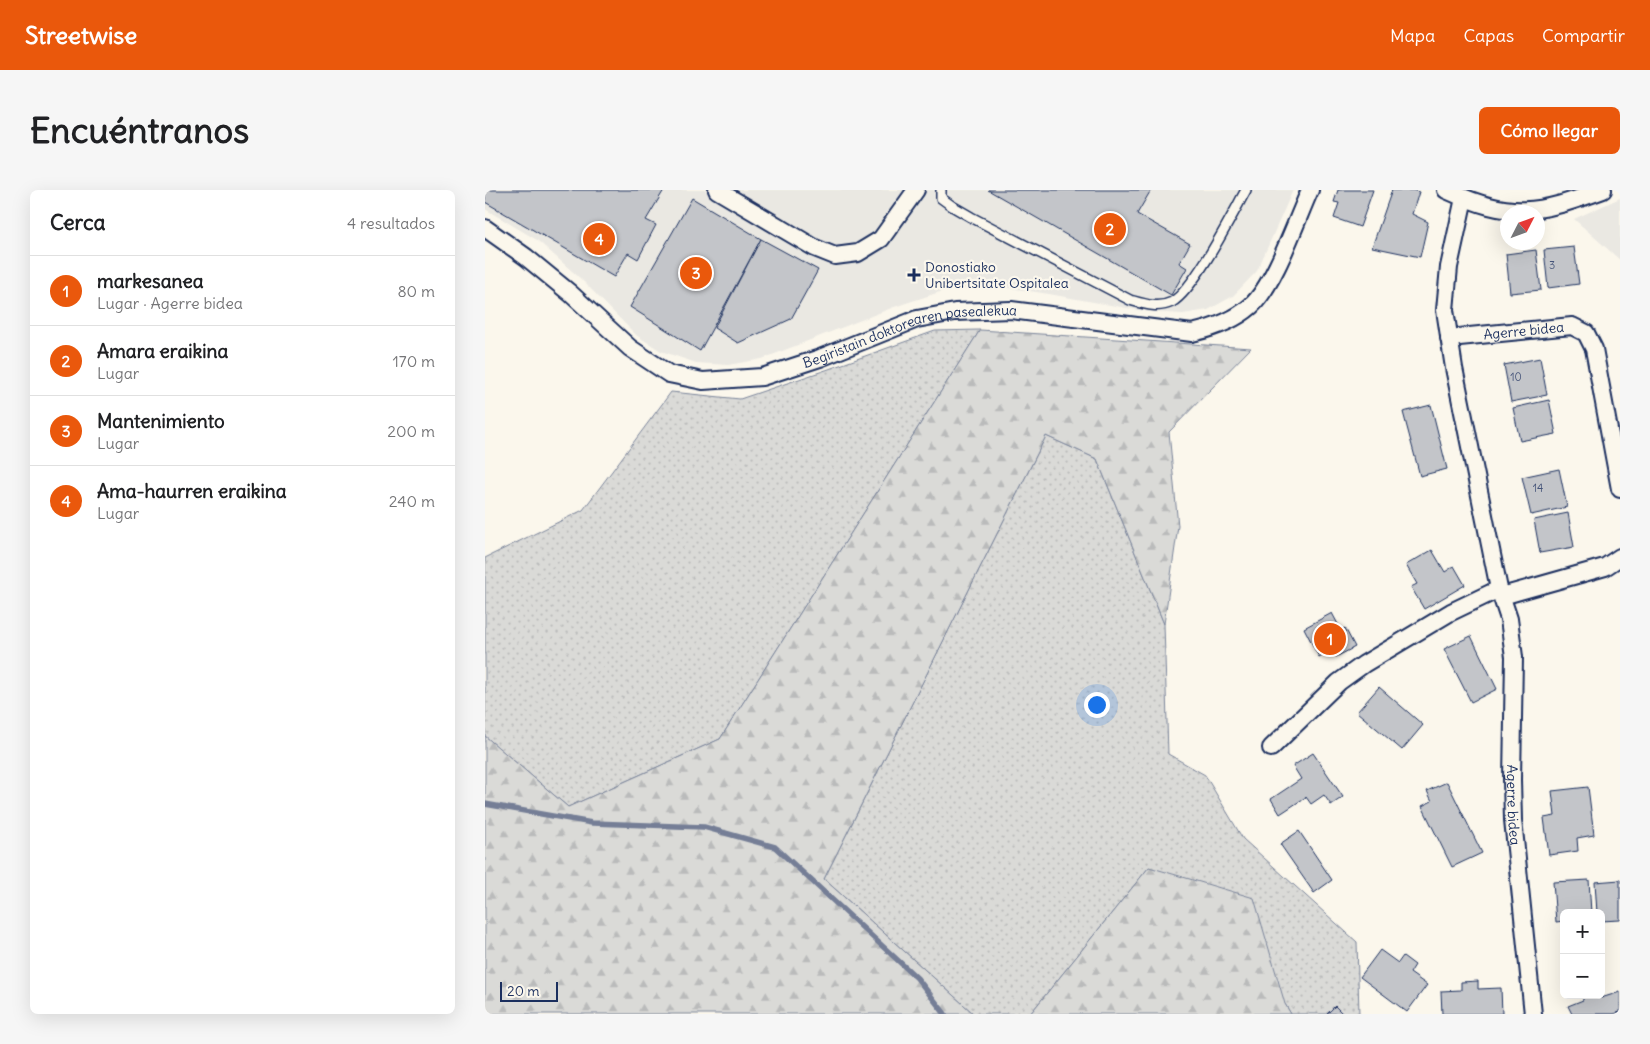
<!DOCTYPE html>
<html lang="es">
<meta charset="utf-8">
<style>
body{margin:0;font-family:Delius,sans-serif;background:#f6f6f6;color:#202124}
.controls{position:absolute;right:15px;bottom:15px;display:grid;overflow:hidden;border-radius:8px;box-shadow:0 5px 20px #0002}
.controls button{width:45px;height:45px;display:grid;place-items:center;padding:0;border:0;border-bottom:1px solid #e0e0e0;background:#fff;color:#202124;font:25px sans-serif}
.compass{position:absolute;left:1015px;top:15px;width:45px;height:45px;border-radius:50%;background:#fff;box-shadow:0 5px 20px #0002;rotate:48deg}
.scale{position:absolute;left:15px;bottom:12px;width:58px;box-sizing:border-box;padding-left:5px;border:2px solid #1b2f5e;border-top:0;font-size:14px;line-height:18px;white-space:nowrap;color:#1b2f5e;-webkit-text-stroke:4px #fbf7ec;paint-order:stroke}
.you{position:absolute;left:611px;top:514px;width:18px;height:18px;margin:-12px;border:4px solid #fff;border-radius:50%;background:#1a73e8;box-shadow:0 0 0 8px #1a73e833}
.badge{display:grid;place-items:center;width:32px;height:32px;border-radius:50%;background:#ea580c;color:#fff;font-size:16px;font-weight:700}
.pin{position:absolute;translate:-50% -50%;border:2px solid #fff;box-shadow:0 1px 5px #0006}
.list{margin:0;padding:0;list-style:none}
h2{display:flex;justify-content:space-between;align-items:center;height:65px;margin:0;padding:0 20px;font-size:21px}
h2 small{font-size:16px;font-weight:400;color:#757577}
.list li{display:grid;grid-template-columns:32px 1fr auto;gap:15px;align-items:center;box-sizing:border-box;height:70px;padding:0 20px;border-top:1px solid #e0e0e0}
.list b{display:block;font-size:19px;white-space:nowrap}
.list p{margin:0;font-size:16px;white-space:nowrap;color:#757577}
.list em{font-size:16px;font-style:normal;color:#757577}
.map{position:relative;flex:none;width:1135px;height:824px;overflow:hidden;border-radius:8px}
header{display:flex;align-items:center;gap:30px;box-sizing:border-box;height:70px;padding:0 25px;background:#ea580c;color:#fff}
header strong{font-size:24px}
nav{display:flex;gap:28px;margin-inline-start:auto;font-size:18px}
.intro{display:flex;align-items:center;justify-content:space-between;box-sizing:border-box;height:120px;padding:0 30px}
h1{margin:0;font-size:35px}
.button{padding:12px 22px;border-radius:8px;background:#ea580c;color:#fff;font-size:18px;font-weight:700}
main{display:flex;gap:30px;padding:0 30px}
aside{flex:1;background:#fff;border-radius:8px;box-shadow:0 5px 20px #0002}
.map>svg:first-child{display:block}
</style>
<header>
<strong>Streetwise</strong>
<nav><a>Mapa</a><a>Capas</a><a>Compartir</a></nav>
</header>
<div class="intro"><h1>Encuéntranos</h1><a class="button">Cómo llegar</a></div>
<main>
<aside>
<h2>Cerca<small>4 resultados</small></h2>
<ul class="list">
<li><span class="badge">1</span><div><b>markesanea</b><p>Lugar · Agerre bidea</p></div><em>80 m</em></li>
<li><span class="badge">2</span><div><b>Amara eraikina</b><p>Lugar</p></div><em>170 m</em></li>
<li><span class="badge">3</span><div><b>Mantenimiento</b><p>Lugar</p></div><em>200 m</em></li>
<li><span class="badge">4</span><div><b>Ama-haurren eraikina</b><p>Lugar</p></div><em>240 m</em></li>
</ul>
</aside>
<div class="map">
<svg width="1135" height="824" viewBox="0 0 1135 824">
<defs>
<pattern id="grass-dots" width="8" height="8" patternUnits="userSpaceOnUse" patternTransform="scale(1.25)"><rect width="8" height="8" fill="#dadad7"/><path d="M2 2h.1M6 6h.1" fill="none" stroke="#babbbb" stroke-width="1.8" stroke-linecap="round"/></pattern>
<pattern id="forest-firs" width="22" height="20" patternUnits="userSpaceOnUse" patternTransform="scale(1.25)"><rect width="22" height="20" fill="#dadad7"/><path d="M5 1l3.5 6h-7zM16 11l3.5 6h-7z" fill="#babbbb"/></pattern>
</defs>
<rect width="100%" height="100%" fill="#fbf7ec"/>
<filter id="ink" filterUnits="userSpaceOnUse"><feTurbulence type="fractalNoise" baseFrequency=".02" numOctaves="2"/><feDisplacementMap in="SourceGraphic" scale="10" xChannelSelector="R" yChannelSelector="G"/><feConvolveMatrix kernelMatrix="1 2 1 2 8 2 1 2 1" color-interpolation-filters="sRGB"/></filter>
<g filter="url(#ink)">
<g fill="#eae8e2">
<path d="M 0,0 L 808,0 L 772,81 L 748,106 L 723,120 L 698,124 L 664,122 L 564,104 L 511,96 L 458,101 L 409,117 L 277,169 L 243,175 L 211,173 L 176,161 L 151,145 L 96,89 L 52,50 L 0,19 Z"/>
<path d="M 1135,8 L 1135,70 L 1089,29 Z"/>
</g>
<g fill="url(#grass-dots)" stroke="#7a849a">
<path d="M 495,140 L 235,549 L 83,617 L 0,546 L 0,368 L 98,320 L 186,202 L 255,209 L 341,180 L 450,141 Z"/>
<path d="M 561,246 L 612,269 L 679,434 L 683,564 L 720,585 L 758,649 L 872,752 L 874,824 L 806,824 L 800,814 L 664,677 L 545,824 L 489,824 L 339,689 Z"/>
</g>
<g fill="url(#forest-firs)" stroke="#7a849a">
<path d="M 495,140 L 766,158 L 684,242 L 693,336 L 679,434 L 612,269 L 561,246 L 339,689 L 489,824 L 0,824 L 0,546 L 83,617 L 235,549 Z"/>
<path d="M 664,677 L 769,708 L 800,814 L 806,824 L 545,824 Z"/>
</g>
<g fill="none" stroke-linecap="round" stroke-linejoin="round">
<path stroke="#747e96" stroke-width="5.5" d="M 0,614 L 107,633 L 219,637 L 290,657 L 432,788 L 460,824"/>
</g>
<g fill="#c3c5c9" stroke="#1b2f5e">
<path d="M 0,0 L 179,0 L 161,30 L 171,35 L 153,69 L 143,63 L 129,87 L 0,12 Z"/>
<path d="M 503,0 L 666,0 L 652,24 L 705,54 L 694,73 L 702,78 L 686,105 Z"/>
<path d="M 853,0 L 888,0 L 875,37 L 849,28 L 854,13 L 849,12 Z"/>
<path d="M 907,0 L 929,0 L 934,2 L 927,24 L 943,32 L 935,67 L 887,57 Z"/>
<path d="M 207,8 L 276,49 L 215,161 L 145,117 Z"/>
<path d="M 276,49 L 333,80 L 306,129 L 253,153 L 229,138 Z"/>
<path d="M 1089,57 L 1094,94 L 1063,98 L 1059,60 Z"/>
<path d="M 1051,60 L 1056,100 L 1025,103 L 1021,64 Z"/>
<path d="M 1055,168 L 1062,205 L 1026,212 L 1019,175 Z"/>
<path d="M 1064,210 L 1071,244 L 1035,251 L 1028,218 Z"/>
<path d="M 946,215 L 962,279 L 935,286 L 918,222 Z"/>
<path d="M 1074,279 L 1082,317 L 1046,325 L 1037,287 Z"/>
<path d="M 1083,323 L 1089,357 L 1055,363 L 1049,330 Z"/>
<path d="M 947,360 L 960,382 L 969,376 L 980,395 L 939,419 L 926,397 L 932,394 L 921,375 Z"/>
<path d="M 847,423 L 856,440 L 860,438 L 870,457 L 851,467 L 847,459 L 834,467 L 819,438 Z"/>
<path d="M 986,446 L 1012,499 L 986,512 L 959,459 Z"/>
<path d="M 894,497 L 938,535 L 917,560 L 872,522 Z"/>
<path d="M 828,563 L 858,607 L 846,615 L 839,605 L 826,614 L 821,607 L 795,624 L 786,609 L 816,589 L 808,576 Z"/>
<path d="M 962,592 L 997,663 L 967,677 L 937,616 L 947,611 L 942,601 Z"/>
<path d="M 1103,597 L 1109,645 L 1092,648 L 1093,661 L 1064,665 L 1059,628 L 1070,626 L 1067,601 Z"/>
<path d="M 814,641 L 847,690 L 829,703 L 795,654 Z"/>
<path d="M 1104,690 L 1106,723 L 1079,723 L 1079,731 L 1071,732 L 1068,692 Z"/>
<path d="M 1135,690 L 1135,730 L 1116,731 L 1116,723 L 1112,723 L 1110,692 Z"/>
<path d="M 895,760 L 913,773 L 918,766 L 930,775 L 925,783 L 942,795 L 922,822 L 875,787 Z"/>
<path d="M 993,791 L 993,799 L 1016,798 L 1017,824 L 957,824 L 956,801 L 976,800 L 976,792 Z"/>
<path d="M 1135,802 L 1135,822 L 1129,824 L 1087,824 L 1083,816 L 1098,810 L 1098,805 L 1116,805 L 1116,808 Z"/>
<path d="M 850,816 L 858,824 L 842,824 Z"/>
</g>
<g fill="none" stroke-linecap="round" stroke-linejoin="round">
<g stroke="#1b2f5e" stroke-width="12">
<path id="lane" d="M 456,0 L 456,8 L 467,16 L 486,27 L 645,110 C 659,114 673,119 687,112 C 709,100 747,25 761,0"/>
</g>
<g stroke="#1b2f5e" stroke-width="20">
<g id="street">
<path d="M 232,0 L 330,58 L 350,66 L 373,63 L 396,49 L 431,0"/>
<path d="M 961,0 C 1027,30 1052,24 1118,0"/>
<path id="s1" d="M 979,8 L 964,77 L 960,120 L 969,178 L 1014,399 L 1024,429 L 1029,467 L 1027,590 L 1028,630 L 1048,824"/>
<path id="s2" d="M 0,38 L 41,67 L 85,103 L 145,158 L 184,184 L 218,191 L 277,187 L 335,168 L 432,129 L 470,122 L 526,120 L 707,143 C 729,138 749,131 766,116 C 790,94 811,31 825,0"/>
<path id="s3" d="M 964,148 L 1087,136 L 1101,143 L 1109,159 L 1135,299"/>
<path d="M 1017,406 L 1120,377 L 1135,367"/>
<path d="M 786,558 L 854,492 L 879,474 L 966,422 L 1014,399"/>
</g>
</g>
<use href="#lane" stroke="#fbf7ec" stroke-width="9"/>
<use href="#street" stroke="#fbf7ec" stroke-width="16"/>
</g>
</g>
<path fill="#1b2f5e" stroke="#fbf7ec" stroke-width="2" d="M426.5 77.5h5v5h5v5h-5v5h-5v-5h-5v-5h5z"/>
<g text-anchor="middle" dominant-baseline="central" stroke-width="4.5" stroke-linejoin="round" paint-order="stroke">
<g font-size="11" fill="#455479">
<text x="1067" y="75">3</text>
<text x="1031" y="187">10</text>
<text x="1053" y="298">14</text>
</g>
<g font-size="14" fill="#1b2f5e" stroke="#fbf7ec" text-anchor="start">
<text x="440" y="77">Donostiako<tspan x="440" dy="16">Unibertsitate Ospitalea</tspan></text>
</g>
<g font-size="14" fill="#1b2f5e" stroke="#fbf7ec">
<text stroke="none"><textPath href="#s3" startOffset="75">Agerre bidea</textPath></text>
<text stroke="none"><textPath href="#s2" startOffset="484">Begiristain doktorearen pasealekua</textPath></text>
<text stroke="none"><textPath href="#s1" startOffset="616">Agerre bidea</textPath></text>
</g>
</g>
</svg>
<div class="controls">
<button>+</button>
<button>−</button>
</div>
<svg class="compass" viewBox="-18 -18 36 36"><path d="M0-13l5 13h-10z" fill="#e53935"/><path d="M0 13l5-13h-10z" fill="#757577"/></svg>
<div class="scale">20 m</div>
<div class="you"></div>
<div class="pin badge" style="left:845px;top:449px">1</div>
<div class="pin badge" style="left:625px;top:39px">2</div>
<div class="pin badge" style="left:211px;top:83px">3</div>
<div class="pin badge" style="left:114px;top:49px">4</div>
</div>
</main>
